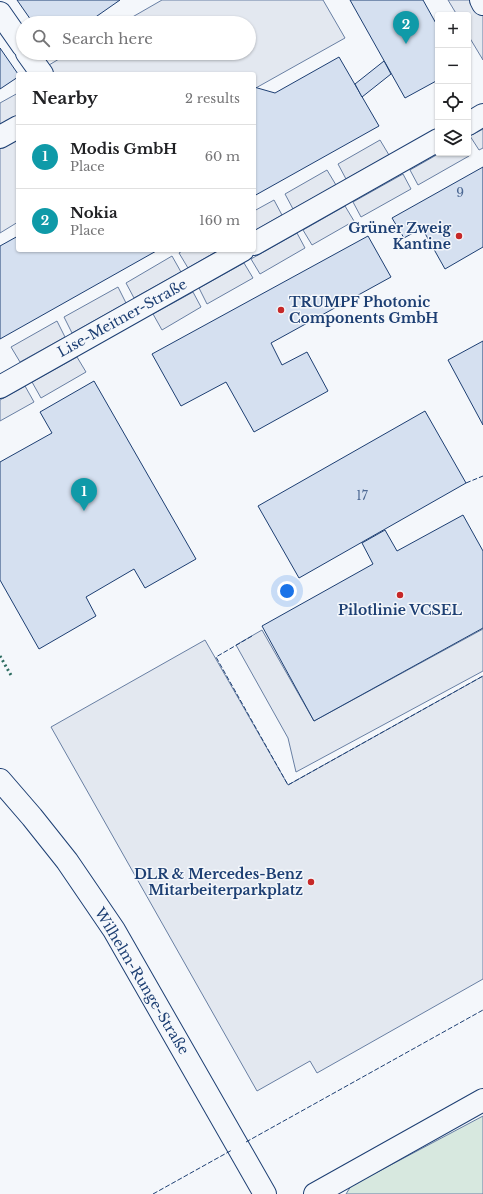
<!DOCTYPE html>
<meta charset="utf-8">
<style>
body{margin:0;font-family:"Libre Baskerville",serif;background:#f2f2f2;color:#202124}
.controls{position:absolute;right:12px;top:12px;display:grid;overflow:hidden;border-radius:4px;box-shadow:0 1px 3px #0004}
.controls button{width:36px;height:36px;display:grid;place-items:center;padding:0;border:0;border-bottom:1px solid #e0e0e0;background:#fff;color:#202124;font:20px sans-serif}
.you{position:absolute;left:287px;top:591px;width:14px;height:14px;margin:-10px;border:3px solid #fff;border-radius:50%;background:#1a73e8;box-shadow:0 0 0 6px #1a73e833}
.badge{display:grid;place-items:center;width:26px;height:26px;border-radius:50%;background:#c62828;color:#fff;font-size:13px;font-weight:700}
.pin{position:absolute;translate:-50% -33px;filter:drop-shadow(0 1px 2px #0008)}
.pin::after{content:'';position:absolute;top:21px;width:14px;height:12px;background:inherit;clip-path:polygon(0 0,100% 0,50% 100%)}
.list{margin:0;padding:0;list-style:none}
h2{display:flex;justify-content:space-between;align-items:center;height:52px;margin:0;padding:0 16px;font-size:17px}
h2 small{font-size:13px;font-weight:400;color:#757577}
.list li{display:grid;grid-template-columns:26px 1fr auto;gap:12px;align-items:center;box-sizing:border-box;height:64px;padding:0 16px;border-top:1px solid #e0e0e0}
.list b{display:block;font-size:15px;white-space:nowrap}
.list p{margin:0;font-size:13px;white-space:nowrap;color:#757577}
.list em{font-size:13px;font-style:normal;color:#757577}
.icon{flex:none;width:22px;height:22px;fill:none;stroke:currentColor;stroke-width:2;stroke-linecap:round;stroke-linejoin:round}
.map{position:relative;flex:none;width:483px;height:1194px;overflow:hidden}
.search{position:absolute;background:#fff;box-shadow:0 1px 3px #0004;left:16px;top:16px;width:240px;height:44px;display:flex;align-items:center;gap:10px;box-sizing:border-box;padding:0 14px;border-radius:22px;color:#757577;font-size:15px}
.panel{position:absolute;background:#fff;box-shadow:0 1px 3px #0004;left:16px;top:72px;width:240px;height:180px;border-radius:4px}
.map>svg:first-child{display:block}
</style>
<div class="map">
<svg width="483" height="1194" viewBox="0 0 483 1194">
<rect width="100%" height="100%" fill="#f4f7fb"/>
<path fill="#d7e8df" stroke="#687fa3" d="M 483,1116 L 483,1194 L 346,1194 L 351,1186 Z"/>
<g fill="#e3e8f0" stroke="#687fa3">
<path d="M 162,0 L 323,0 L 345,38 L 254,89 L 254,74 L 41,74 L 49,65 L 69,53 L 249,53 L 249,23 L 122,23 Z"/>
<path d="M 448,0 L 483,0 L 483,60 L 468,35 L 468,15 L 457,15 Z"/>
<path d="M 18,93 L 18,222 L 0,233 L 0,103 Z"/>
<path d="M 483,129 L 483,148 L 479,150 L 470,136 Z"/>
<path d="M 380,140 L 389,155 L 346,179 L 338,164 Z"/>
<path d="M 440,153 L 468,153 L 469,156 L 418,185 L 410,170 Z"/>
<path d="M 327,170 L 336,185 L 293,209 L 285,194 Z"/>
<path d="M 403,174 L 411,189 L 361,217 L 353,202 Z"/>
<path d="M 274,200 L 282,215 L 254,231 L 254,211 Z"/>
<path d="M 345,206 L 354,221 L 312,245 L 303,230 Z"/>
<path d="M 297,233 L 305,248 L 260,274 L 251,259 Z"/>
<path d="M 184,250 L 219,250 L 188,268 L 179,253 Z"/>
<path d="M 172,256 L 181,272 L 134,298 L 126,283 Z"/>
<path d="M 244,263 L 253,278 L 207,304 L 199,288 Z"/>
<path d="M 118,287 L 126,303 L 72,333 L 64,317 Z"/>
<path d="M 193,292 L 201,307 L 162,330 L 153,314 Z"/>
<path d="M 57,321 L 65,337 L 20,362 L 11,347 Z"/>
<path d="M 77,357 L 86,372 L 41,398 L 32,382 Z"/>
<path d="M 25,386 L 34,402 L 0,421 L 0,400 Z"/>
<path d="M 483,629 L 483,671 L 296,772 L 288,738 L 236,645 L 262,630 L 314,721 Z"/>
<path d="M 205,640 L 288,785 L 483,676 L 483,979 L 317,1073 L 310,1061 L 257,1091 L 51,727 Z"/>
</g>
<g fill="#d5e0f0" stroke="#1d3f73">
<path d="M 17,0 L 120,0 L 87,23 L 33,23 Z"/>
<path d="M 350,0 L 423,0 L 438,27 L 438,80 L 405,98 Z"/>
<path d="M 0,48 L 18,74 L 18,77 L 0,89 Z"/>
<path d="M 339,57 L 379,126 L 254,196 L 254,87 L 275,93 Z"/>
<path d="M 384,61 L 391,74 L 362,97 L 355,84 Z"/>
<path d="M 483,167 L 483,247 L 445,269 L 422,228 L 404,238 L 392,218 Z"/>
<path d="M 18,236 L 18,250 L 158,250 L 0,339 L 0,246 Z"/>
<path d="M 368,236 L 391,277 L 271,343 L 282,365 L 307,352 L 328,391 L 254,432 L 226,382 L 181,406 L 152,354 Z"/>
<path d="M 483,341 L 483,425 L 448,360 Z"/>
<path d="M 94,381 L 196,559 L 145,588 L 134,569 L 86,597 L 96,616 L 39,649 L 0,580 L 0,462 L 52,433 L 40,412 Z"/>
<path d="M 425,411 L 466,483 L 299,578 L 258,506 Z"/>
<path d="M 463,515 L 483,551 L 483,628 L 314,721 L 262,626 L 373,564 L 362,543 L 385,530 L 397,551 Z"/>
</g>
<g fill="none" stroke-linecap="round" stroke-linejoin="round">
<g stroke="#1d3f73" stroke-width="24">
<g id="minor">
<path d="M 481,0 L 483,4"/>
<path d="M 0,13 L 23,46"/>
<path d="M 27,53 L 42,74"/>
<path d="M 468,124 L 483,115"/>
<path d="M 0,137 L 18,127"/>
<path d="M 254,244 L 438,140"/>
<path d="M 0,387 L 243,250"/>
<path d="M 0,780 L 32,817 L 67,861 L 114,930 L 265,1194"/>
<path d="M 315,1194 L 483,1100"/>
</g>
</g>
<use href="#minor" stroke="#f4f7fb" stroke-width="22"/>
<path stroke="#2c6c60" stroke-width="3" stroke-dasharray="2 3" stroke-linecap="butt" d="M 0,656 L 12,677"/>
<g stroke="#1d3f73" stroke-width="1" stroke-dasharray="5 2" stroke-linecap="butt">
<path d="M 466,483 L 483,476"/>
<path d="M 252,636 L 216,657 L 288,785 L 483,676"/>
<path d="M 246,1142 L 483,1010"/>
<path d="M 153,1194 L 232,1150"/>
</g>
</g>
<g fill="#c62828" stroke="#f4f7fb" stroke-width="1.5">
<circle cx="459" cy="236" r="4"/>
<circle cx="281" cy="310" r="4"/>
<circle cx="400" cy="595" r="4"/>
<circle cx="311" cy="882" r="4"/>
</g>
<g text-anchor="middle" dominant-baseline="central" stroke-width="3" stroke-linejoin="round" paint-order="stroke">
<g font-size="12" fill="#4b6792">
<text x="460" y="192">9</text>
<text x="362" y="495">17</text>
</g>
<g font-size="14" font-weight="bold" fill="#1d3f73" stroke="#f4f7fb" text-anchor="end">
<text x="451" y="228">Grüner Zweig<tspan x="451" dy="16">Kantine</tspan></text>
<text x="289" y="302" text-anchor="start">TRUMPF Photonic<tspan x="289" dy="16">Components GmbH</tspan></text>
<text x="400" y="610" text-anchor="middle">Pilotlinie VCSEL</text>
<text x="303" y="874">DLR &amp; Mercedes-Benz<tspan x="303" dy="16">Mitarbeiterparkplatz</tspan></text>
</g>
<g font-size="14" fill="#1d3f73" stroke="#f4f7fb">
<text transform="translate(122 318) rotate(-29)">Lise-Meitner-Straße</text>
<text transform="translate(142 981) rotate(59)">Wilhelm-Runge-Straße</text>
</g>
</g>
</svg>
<div class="controls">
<button>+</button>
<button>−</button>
<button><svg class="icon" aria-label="locate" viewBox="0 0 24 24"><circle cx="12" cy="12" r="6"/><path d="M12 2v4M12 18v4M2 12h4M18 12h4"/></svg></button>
<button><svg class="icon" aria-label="layers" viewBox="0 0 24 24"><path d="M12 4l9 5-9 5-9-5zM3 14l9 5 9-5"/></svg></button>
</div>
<div class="you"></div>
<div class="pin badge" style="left:84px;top:511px;background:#0f9aa8">1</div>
<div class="pin badge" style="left:406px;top:44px;background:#0f9aa8">2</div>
<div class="search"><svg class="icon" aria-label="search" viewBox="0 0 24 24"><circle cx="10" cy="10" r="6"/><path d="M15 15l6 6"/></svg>Search here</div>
<section class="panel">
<h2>Nearby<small>2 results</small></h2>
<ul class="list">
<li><span class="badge" style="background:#0f9aa8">1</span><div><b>Modis GmbH</b><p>Place</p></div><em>60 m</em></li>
<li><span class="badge" style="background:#0f9aa8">2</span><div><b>Nokia</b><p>Place</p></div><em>160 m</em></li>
</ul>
</section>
</div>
